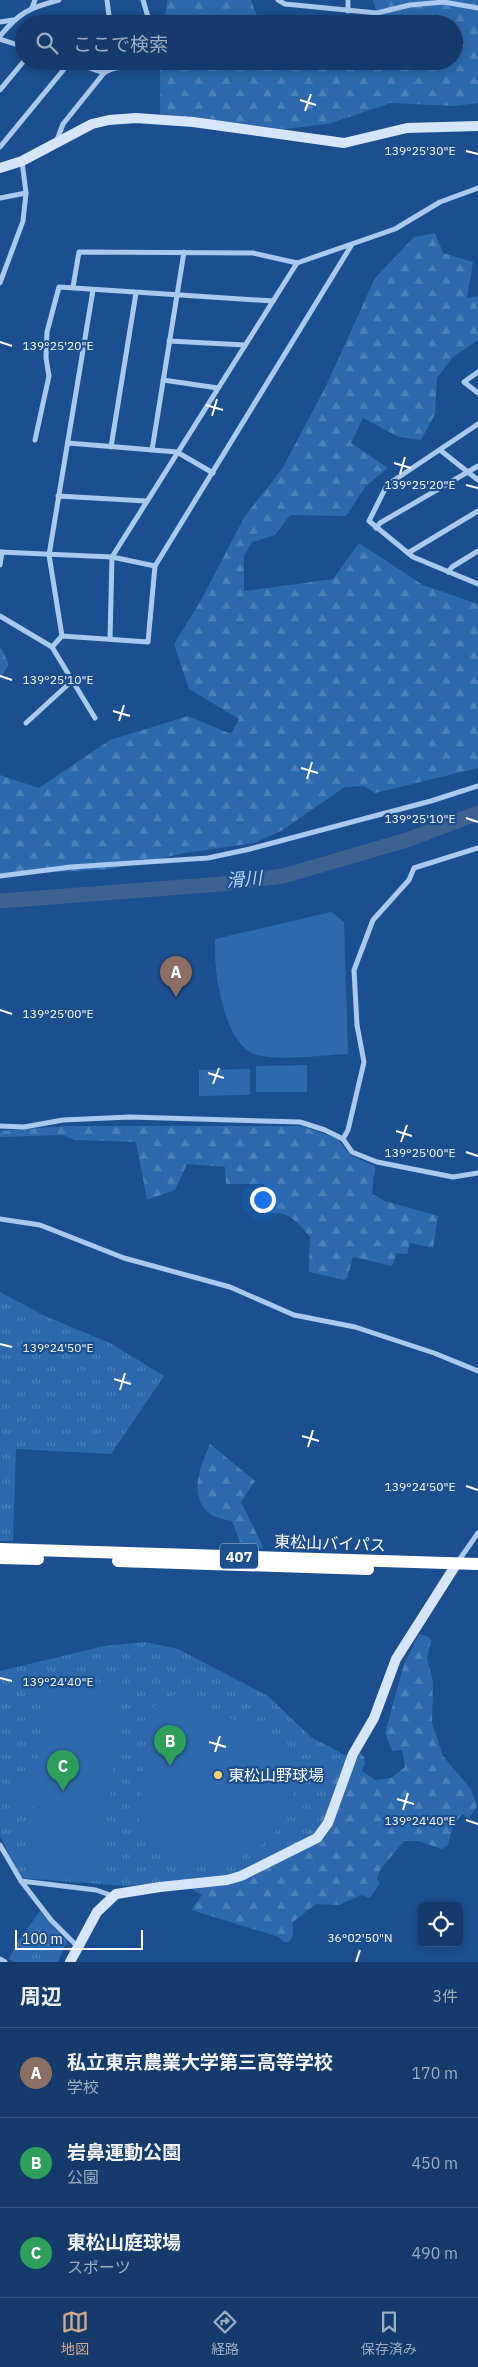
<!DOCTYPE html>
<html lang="ja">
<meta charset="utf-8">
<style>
body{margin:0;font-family:"IBM Plex Sans","Noto Sans JP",sans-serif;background:#1d4271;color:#f1f3f6}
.controls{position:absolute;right:15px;bottom:15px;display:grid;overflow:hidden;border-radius:8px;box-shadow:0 2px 12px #0003}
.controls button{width:45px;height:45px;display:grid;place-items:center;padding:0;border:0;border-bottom:1px solid #33557e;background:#143b6b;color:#f1f3f6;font:25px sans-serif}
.scale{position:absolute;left:15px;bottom:12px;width:128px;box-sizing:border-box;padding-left:5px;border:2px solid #fff;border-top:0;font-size:14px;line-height:18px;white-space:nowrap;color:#fff;-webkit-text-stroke:4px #1b4f8f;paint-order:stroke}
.you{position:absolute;left:262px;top:1199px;width:18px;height:18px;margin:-12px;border:4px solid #fff;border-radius:50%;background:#1a73e8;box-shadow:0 0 0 8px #1a73e833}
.badge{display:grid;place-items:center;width:32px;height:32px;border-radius:50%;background:#d6ab8b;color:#fff;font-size:16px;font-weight:700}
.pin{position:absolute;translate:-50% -41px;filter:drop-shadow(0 1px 2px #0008)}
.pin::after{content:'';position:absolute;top:26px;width:18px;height:15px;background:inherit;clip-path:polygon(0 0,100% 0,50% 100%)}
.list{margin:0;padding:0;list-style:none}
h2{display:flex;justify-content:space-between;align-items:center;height:65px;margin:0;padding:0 20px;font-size:21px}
h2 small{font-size:16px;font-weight:400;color:#9dadc1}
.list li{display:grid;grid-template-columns:32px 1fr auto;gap:15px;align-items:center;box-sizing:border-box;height:90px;padding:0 20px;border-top:1px solid #33557e}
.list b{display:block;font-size:19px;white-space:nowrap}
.list p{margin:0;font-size:16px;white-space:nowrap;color:#9dadc1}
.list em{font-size:16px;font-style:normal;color:#9dadc1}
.icon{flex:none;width:28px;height:28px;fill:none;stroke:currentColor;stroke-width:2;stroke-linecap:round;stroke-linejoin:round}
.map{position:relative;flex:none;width:478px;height:1962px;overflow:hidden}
.search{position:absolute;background:#143b6b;box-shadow:0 2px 12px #0003;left:15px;right:15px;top:15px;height:55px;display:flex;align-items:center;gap:12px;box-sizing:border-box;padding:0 18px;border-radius:28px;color:#9dadc1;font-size:19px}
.sheet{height:335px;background:#143b6b}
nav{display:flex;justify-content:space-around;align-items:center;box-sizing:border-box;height:70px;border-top:1px solid #33557e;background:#143b6b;font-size:14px;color:#9dadc1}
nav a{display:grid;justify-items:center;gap:2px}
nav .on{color:#d6ab8b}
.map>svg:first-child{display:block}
</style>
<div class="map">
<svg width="478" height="1962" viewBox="0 0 478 1962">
<defs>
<pattern id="forest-firs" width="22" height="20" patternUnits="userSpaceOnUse" patternTransform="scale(1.25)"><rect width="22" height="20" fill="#2e69ad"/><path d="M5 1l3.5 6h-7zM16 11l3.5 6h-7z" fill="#4d80b9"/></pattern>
<pattern id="park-tufts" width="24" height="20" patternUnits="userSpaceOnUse" patternTransform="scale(1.25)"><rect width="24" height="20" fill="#2e69ad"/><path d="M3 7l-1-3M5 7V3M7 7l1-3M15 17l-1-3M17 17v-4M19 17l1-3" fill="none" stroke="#4d80b9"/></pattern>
</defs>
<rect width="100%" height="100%" fill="#1b4f8f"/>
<g fill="url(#forest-firs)">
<path d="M 167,0 L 251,0 L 260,24 L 164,24 Z"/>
<path d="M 373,0 L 478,0 L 478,103 L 454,106 L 391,103 L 328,124 L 284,129 L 160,114 L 160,61 L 454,61 L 454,24 L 380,24 Z"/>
<path d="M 435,233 L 443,253 L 473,262 L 467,298 L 478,296 L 478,340 L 453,357 L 437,378 L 435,414 L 421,440 L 399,437 L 363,418 L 351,443 L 388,468 L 366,486 L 346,516 L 290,515 L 275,535 L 252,542 L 244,556 L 244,591 L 333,579 L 359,543 L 423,585 L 478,604 L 478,768 L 375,793 L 364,786 L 345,787 L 281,831 L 254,843 L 185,853 L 111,869 L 0,875 L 0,775 L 39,788 L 110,740 L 188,716 L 231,734 L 239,719 L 189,689 L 174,644 L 200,602 L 245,516 L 282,469 L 326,386 L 375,278 L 414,237 Z"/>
<path d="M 0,646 L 9,664 L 0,679 Z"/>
<path d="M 65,1126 L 301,1126 L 337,1138 L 350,1155 L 375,1166 L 372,1194 L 385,1201 L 438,1216 L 433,1248 L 410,1243 L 407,1254 L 397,1253 L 392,1266 L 353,1257 L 347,1278 L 344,1280 L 309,1272 L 310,1237 C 294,1218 289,1211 263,1213 L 264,1184 L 226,1184 L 225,1167 L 187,1164 L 175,1190 L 147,1200 L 136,1142 L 75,1140 L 62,1135 L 0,1137 L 0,1131 Z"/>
<path d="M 210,1444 L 255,1481 L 241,1502 L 264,1549 L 240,1542 L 232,1521 C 223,1519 210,1517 204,1508 C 190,1489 202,1462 210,1444 Z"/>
<path d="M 419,1634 L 427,1636 L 431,1640 L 427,1659 L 433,1681 L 432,1723 L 443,1756 L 471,1789 L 477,1806 L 469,1818 L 462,1814 L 453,1826 L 448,1845 L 441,1849 L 419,1841 L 404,1841 L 380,1870 L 377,1879 L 380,1883 L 370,1898 L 362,1895 L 339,1905 L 316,1904 L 293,1922 L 293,1936 L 289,1942 L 283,1942 L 279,1937 L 191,1910 L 202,1895 L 145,1861 L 311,1737 L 344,1755 L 360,1753 L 364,1757 L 365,1764 L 362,1771 L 375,1780 L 391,1778 L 405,1767 L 402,1750 L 392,1751 L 385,1733 L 404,1664 Z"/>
</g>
<g fill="url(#park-tufts)">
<path d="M 0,1292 L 45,1316 L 112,1344 L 164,1376 L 111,1454 L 16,1449 L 13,1541 L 0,1541 Z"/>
<path d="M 145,1642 L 178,1649 L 268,1696 L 311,1737 L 344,1755 L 320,1822 L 299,1840 L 237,1872 L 204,1879 L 126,1886 L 21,1878 L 0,1836 L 0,1671 L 104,1646 Z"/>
<path d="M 40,1911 L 67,1941 L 58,1962 L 14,1962 L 9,1959 L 17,1943 Z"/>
</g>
<g fill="#2e69ad">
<path d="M 331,912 L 344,922 L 348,1054 C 324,1055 280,1061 257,1055 C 223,1046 213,968 215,939 Z"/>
<path d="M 307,1065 L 307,1092 L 256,1092 L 256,1066 Z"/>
<path d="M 250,1069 L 250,1095 L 199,1096 L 199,1070 Z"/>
<path d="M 47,1678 L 121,1685 L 100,1881 L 27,1874 L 34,1807 L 14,1805 L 17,1776 L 37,1777 Z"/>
<path d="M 176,1694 L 284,1742 C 289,1757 295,1775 293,1791 C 292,1803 285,1816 279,1826 C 254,1862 210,1872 171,1853 C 154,1845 141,1834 139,1814 L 151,1708 Z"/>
</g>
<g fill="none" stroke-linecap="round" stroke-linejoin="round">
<path stroke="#3c6290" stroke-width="15" d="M 0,901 L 222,884 L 283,876 L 407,840 L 478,813"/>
<g stroke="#a9c9ee" stroke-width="5">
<path d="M 107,0 L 110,24"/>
<path d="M 143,0 L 150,24"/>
<path d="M 278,0 L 285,4 L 377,13 L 410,5 L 444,2 L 478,8"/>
<path d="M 348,0 L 348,11"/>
<path d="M 32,8 L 35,0"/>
<path d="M 0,22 L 13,20"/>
<path d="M 0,36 C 20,12 29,8 59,0"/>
<path d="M 0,39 L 24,47"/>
<path d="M 69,61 L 104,73"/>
<path d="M 0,90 L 24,61"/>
<path d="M 57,140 L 63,124 L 104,73 C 118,63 135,69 152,67 L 152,61"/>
<path d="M 0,147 L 70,62"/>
<path d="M 0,198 L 26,193"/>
<path d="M 0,283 L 23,221 L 26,193 L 22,161"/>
<path d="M 73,287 L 79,252 L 253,253 L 297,263 L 395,229 L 440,202 L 478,188"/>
<path d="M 169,341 L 245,345"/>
<path d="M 478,372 L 464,382 L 478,393"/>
<path d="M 163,380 L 218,388"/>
<path d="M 478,424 L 387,485 L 369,521 L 413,557 L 478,584"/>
<path d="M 35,440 L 49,376 L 46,358 L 47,332 L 59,287 L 273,301"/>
<path d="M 68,443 L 177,452 L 213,473"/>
<path d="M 111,447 L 136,293"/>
<path d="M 152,450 L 184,252"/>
<path d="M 440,450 L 478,480"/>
<path d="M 58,496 L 146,501"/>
<path d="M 376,528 L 380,523 L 478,466"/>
<path d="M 0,552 L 112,557 L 155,566"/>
<path d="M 408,553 L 478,511"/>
<path d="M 0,565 L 2,552"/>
<path d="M 448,572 L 452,567 L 478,551"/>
<path d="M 0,616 L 52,647 L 95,718"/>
<path d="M 62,636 L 49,555 L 93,290"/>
<path d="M 110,639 L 112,557 L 297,263"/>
<path d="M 52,647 L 62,636 L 148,642 L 155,566 L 351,246"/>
<path d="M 26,723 L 73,680"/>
<path d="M 0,876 L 71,867 L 208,858 L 250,849 L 431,801 L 478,786"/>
<path d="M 0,1126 L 24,1127 L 63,1120 L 130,1117 L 300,1122 L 325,1130 L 343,1139 L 352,1152 L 377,1162 L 453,1177 L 478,1173"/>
<path d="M 343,1139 L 348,1130 L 364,1062 L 357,1025 L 354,970 L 373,920 L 409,880 L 414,868 L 478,848"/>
<path d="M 0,1219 L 40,1225 L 124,1258 L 230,1287 L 294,1315 L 355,1327 L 434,1353 L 478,1371"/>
<path d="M 457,1563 L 478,1533"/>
<path d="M 0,1845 L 21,1881 L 96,1890 L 113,1896"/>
<path d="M 21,1881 L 51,1920 L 78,1947"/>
<path d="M 0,1959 L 5,1962"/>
</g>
<g stroke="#d6e6fa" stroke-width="10">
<path d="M 0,168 L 22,161 L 92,124 L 109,120 L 136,118 L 193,122 L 344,143 L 407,128 L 478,126"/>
<path d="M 70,1962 L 97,1912 L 116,1894 L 160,1887 L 227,1880 L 241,1876 L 317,1838 L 328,1823 L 353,1754 L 374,1718 L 396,1659 L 457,1563"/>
</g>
<g stroke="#fff" stroke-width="12">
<path d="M 0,1549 L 478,1564"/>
<path d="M 0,1558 L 38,1559"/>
<path d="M 118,1561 L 368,1569"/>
</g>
</g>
<path fill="none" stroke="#fff" stroke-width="2" d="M 300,100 L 316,105M 305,111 L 311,94M 466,151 L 478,154M 0,342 L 12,346M 206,405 L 223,410M 212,416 L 217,399M 394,463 L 411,468M 400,474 L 405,457M 466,485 L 478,488M 0,676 L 12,680M 113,711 L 130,716M 119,721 L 124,705M 301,768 L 318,773M 307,779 L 312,762M 466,818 L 478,822M 0,1010 L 12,1014M 208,1073 L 224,1078M 213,1084 L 219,1068M 396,1131 L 412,1136M 401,1142 L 407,1125M 466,1152 L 478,1156M 0,1344 L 12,1347M 114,1379 L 131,1384M 120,1390 L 125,1373M 302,1436 L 319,1441M 308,1447 L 313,1430M 466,1486 L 478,1490M 0,1678 L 12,1681M 209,1742 L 226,1747M 215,1752 L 220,1736M 397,1799 L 414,1804M 403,1810 L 408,1793M 466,1820 L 478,1824M 356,1962 L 360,1950"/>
<circle fill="#ffd166" stroke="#1b4f8f" stroke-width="2" cx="218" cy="1775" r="5"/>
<g text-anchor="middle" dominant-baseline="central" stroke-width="4.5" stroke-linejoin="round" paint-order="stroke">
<rect fill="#1b4f8f" stroke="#bbcadd" stroke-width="1" x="220" y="1543.5" width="38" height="25" rx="4"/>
<g font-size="15" font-weight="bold" fill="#fff">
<text x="239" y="1556">407</text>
</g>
<g font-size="16" fill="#fff" stroke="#1b4f8f">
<text transform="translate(330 1543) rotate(2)">東松山バイパス</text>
</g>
<g font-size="16" fill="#fff" stroke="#1b4f8f" text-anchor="start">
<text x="228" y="1775">東松山野球場</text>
</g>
<g font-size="18" font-style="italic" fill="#b5d3f5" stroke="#1b4f8f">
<text transform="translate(244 879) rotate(-5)">滑川</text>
</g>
</g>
<g font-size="12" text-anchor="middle" fill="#fff" stroke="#1b4f8f" stroke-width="4.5" stroke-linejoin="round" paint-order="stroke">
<text x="420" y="155">139°25'30"E</text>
<text x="58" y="350">139°25'20"E</text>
<text x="420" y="489">139°25'20"E</text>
<text x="58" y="684">139°25'10"E</text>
<text x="420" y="823">139°25'10"E</text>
<text x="58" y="1018">139°25'00"E</text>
<text x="420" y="1157">139°25'00"E</text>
<text x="58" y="1352">139°24'50"E</text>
<text x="420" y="1491">139°24'50"E</text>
<text x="58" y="1686">139°24'40"E</text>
<text x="420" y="1825">139°24'40"E</text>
<text x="360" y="1942">36°02'50"N</text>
</g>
</svg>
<div class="controls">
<button><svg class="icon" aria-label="locate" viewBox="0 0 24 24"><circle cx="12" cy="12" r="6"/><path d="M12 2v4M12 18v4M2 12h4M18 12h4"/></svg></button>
</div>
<div class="scale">100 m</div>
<div class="you"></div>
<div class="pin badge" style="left:176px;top:997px;background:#8d6e63">A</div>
<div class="pin badge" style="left:170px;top:1766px;background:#2e9e5b">B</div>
<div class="pin badge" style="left:63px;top:1791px;background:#2e9e5b">C</div>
<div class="search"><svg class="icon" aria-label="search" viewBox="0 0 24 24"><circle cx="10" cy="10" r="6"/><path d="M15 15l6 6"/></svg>ここで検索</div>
</div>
<section class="sheet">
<h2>周辺<small>3件</small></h2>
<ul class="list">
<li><span class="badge" style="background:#8d6e63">A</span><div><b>私立東京農業大学第三高等学校</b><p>学校</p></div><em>170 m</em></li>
<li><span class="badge" style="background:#2e9e5b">B</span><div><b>岩鼻運動公園</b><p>公園</p></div><em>450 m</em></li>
<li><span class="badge" style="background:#2e9e5b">C</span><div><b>東松山庭球場</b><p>スポーツ</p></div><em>490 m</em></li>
</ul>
</section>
<nav>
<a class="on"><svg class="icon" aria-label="map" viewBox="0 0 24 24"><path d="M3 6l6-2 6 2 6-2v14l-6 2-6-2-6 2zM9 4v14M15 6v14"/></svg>地図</a>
<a><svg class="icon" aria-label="directions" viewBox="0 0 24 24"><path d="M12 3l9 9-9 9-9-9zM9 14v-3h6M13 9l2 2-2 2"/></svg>経路</a>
<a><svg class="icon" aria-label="saved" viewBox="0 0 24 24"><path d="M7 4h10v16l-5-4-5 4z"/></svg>保存済み</a>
</nav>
